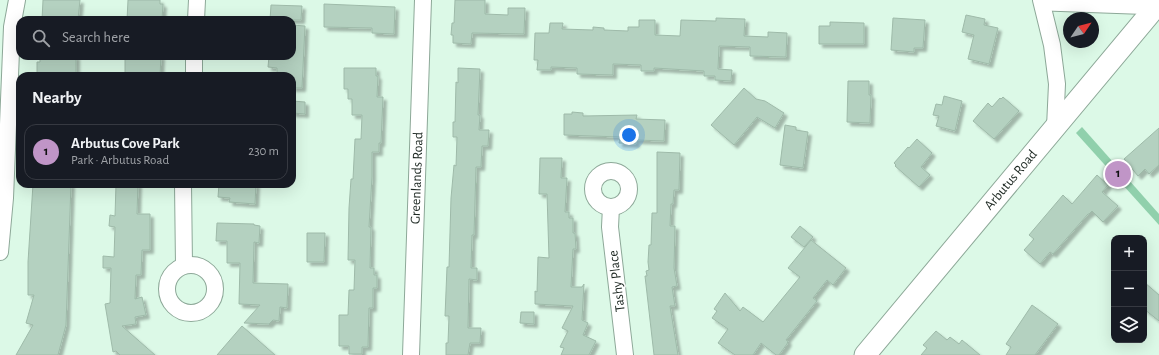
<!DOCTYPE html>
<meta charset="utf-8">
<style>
body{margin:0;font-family:"Alegreya Sans",sans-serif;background:#242831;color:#f1f3f6}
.controls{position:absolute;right:12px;bottom:12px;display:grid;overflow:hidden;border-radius:8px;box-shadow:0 4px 16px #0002}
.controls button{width:36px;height:36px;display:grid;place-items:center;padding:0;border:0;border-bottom:1px solid #363941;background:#171b24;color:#f1f3f6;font:20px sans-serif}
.compass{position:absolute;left:1063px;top:12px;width:36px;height:36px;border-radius:50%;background:#171b24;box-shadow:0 4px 16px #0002;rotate:55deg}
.you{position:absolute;left:629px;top:135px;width:14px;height:14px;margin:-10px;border:3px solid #fff;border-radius:50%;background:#1a73e8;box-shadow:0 0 0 6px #1a73e833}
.badge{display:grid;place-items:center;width:26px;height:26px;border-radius:50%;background:#c095c7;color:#111;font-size:13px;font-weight:700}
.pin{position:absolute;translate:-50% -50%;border:2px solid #fff;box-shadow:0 1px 4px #0006}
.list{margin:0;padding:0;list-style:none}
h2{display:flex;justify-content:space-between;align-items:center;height:52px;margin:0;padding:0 16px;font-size:17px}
h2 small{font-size:13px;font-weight:400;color:#9ea1a6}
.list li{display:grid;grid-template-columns:26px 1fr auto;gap:12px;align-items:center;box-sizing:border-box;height:56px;margin:0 8px 8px;padding:0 8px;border:1px solid #363941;border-radius:12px}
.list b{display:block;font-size:15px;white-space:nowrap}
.list p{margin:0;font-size:13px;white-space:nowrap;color:#9ea1a6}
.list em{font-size:13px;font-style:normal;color:#9ea1a6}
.icon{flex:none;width:22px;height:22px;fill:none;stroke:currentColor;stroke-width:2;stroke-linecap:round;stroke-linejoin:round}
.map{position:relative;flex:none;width:1159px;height:355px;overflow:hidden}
.search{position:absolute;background:#171b24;box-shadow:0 4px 16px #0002;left:16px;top:16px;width:280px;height:44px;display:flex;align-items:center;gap:10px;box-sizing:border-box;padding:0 14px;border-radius:12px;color:#9ea1a6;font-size:15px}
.panel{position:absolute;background:#171b24;box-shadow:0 4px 16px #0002;left:16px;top:72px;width:280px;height:116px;border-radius:12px}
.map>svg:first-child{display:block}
</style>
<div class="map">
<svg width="1159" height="355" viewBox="0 0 1159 355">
<defs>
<filter id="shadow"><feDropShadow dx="3.5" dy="3.5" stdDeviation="1" flood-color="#0004"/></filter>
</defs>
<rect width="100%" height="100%" fill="#dcf9e7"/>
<path fill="#90d0ac" d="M 1082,127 L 1159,214 L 1159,225 L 1076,133 Z"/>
<g fill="#b4d1c0" stroke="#9ebaa9" filter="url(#shadow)">
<path d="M 43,0 L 80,0 L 78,20 L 42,20 Z"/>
<path d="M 128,0 L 160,0 L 160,4 L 163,4 L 162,20 L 127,20 Z"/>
<path d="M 455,0 L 485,0 L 485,14 L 508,15 L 508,8 L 525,8 L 524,34 L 472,33 L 471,44 L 453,43 L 453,35 L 451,35 L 452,23 L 454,23 Z"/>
<path d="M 324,4 L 395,7 L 394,34 L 372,33 L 372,28 L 324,27 Z"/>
<path d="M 271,5 L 302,6 L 301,20 L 270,20 Z"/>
<path d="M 966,15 L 985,19 L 984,25 L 998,28 L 989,64 L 968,59 L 974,35 L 962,32 Z"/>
<path d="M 716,18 L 745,19 L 744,36 L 768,37 L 768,32 L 787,33 L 786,57 L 750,56 L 750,47 L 719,46 L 718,69 L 732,70 L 731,81 L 715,80 L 715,76 L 704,76 L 704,71 L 654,68 L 654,71 L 641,71 L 641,65 L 613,64 L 613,75 L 577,74 L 577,68 L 551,67 L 551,70 L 537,70 L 538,60 L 534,60 L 535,33 L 549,33 L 550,23 L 563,23 L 562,29 L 593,30 L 593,27 L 604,28 L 604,30 L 628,31 L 628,27 L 639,27 L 639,20 L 655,20 L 655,35 L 680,36 L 681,20 L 716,21 Z"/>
<path d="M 893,18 L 925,20 L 923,48 L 914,48 L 914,52 L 891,50 Z"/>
<path d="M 830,22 L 864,23 L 864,44 L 819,44 L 819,26 L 830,26 Z"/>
<path d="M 292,25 L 305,26 L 302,88 L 292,88 L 292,76 L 277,76 L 277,68 L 268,67 L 269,56 L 292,56 Z"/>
<path d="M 40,56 L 76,56 L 76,76 L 37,76 L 37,62 L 40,62 Z"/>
<path d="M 125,56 L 161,56 L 160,76 L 125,76 Z"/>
<path d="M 344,68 L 376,68 L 376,76 L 378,76 L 377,97 L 383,97 L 381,143 L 379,143 L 379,152 L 372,152 L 372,177 L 369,227 L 371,227 L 370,268 L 374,268 L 374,275 L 377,275 L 377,288 L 373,288 L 373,308 L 369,308 L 368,347 L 362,347 L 362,354 L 349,354 L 349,346 L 339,346 L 339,315 L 348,315 L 349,290 L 354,290 L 355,260 L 348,260 L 349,208 L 351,179 L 353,179 L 355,139 L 361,139 L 362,115 L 352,115 L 352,99 L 348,99 L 348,89 L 344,89 Z"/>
<path d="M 458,68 L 480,69 L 478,115 L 480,115 L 479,130 L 489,130 L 488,146 L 482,146 L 481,167 L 476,167 L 474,235 L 472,235 L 471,268 L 477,268 L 477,280 L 469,279 L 468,328 L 481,328 L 480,343 L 470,343 L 468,355 L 446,355 L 446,343 L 448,343 L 449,316 L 445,316 L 447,267 L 449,267 L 451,198 L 454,165 L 456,166 L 457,137 L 453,137 L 453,122 L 455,122 L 456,82 L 458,83 Z"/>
<path d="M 848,81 L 869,81 L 869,95 L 871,95 L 870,123 L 847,122 Z"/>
<path d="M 744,88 L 756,99 L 765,101 L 784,113 L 775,128 L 757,117 L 734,145 L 711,125 Z"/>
<path d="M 944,96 L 962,101 L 955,131 L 936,126 L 939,116 L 933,115 L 936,104 L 942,105 Z"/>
<path d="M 1003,97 L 1019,111 L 994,139 L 973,121 L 988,103 L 992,107 L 1000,98 L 1001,99 Z"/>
<path d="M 292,101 L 305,102 L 305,114 L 292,113 Z"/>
<path d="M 572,112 L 583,113 L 583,116 L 637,115 L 636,119 L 665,120 L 664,141 L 636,140 L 636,144 L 619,143 L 620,137 L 564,135 L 564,114 L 572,114 Z"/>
<path d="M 785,125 L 796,127 L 796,130 L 808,132 L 803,168 L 780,165 Z"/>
<path d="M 1159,128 L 1159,165 L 1149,174 L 1145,169 L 1138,176 L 1124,159 Z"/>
<path d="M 917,139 L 932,153 L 921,167 L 930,175 L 919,187 L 895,166 L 896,165 L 894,163 L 908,147 L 909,148 Z"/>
<path d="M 657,152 L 680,153 L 679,190 L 674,190 L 673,204 L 671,204 L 670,226 L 675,226 L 674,268 L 677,286 L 672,287 L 675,306 L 670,306 L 678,355 L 654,355 L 645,276 L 647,276 L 646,271 L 649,270 L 648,262 L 649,245 L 651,245 L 652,213 L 657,213 Z"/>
<path d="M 540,158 L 562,158 L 561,178 L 567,178 L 565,212 L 569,212 L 569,218 L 573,218 L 573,233 L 575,233 L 576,249 L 573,249 L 571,287 L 582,287 L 584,284 L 582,320 L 588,323 L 583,335 L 596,341 L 589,355 L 561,355 L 564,348 L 560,347 L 568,331 L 562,328 L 573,306 L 535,304 L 535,291 L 537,292 L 538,257 L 549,258 L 547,194 L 539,194 Z"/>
<path d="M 1097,175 L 1108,185 L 1102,192 L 1118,206 L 1103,222 L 1092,211 L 1089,214 L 1088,214 L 1053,254 L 1050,252 L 1040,264 L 1024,250 L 1034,239 L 1029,235 L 1063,195 L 1072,204 Z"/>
<path d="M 33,184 L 71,184 L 66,325 L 58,355 L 16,355 L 33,325 L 26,323 L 34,295 L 28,295 L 28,262 Z"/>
<path d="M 116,184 L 138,184 L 137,214 L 150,214 L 150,250 L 142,250 L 141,275 L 136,275 L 135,299 L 142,297 L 146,315 L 135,317 L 136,324 L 122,326 L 155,355 L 120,355 L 116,351 L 113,352 L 105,304 L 110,303 L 111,268 L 103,268 L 103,256 L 114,257 L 115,227 L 109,226 L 110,215 L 115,216 Z"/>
<path d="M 219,184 L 256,184 L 255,204 L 229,202 L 230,198 L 218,197 Z"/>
<path d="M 217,223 L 254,224 L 254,225 L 260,226 L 259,243 L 254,242 L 253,283 L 288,284 L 287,308 L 280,307 L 279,321 L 273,320 L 269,324 L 244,323 L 260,305 L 239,304 L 240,263 L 227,263 L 227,241 L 216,241 Z"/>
<path d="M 800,226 L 813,237 L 804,247 L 791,237 Z"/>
<path d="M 307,233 L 325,233 L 324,262 L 307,262 Z"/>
<path d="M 811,240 L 846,268 L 833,285 L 827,280 L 813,298 L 817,301 L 786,340 L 788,341 L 787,344 L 779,355 L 776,355 L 761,343 L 753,355 L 735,355 L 718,343 L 728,329 L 712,318 L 717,311 L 714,309 L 725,293 L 740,311 L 743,307 L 763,322 L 800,277 L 788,268 Z"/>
<path d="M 1144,282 L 1159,295 L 1159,321 L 1144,309 Z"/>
<path d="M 1032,305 L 1058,324 L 1035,355 L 1006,355 L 1011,347 L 1006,344 Z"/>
<path d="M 521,312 L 534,312 L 534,324 L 520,323 Z"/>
<path d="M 242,326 L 275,355 L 217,355 Z"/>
<path d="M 936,331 L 947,340 L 950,337 L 959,344 L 962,340 L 980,355 L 921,355 L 927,348 L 923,345 Z"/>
</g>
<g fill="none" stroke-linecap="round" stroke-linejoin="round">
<g stroke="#8da898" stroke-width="18">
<g id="minor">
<path d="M 1041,0 L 1052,45 L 1057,84 L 1055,127"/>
<path d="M 196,20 L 197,0"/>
<path d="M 194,76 L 194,56"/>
<circle cx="611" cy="189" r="18"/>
<path d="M 183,184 L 184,265"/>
<path d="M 611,207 L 610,227 L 625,355"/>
<path d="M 0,252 L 5,198 L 12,27 L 17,0"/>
<circle cx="191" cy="289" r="24"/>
<path d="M 411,355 L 423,0"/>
</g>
</g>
<g stroke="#8da898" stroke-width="23">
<g id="major">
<path d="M 1047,0 L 1159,4"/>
<path d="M 865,355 L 1158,4"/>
</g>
</g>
<use href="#minor" stroke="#fff" stroke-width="16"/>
<use href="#major" stroke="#fff" stroke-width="21"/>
</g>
<g text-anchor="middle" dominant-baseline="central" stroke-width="3" stroke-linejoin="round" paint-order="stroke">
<g font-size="14" fill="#1d2822" stroke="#fff">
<text transform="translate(417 178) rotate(-88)">Greenlands Road</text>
<text transform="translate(1011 180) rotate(-50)">Arbutus Road</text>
<text transform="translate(617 281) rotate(-97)">Tashy Place</text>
</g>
</g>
</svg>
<div class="controls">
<button>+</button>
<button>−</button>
<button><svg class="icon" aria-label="layers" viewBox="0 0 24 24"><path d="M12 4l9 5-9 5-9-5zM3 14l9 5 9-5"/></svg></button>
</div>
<svg class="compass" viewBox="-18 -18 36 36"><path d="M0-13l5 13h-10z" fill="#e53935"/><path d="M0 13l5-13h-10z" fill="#9ea1a6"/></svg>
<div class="you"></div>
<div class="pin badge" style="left:1118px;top:174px">1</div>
<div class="search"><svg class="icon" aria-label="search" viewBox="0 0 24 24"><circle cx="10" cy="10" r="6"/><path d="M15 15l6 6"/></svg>Search here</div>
<section class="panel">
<h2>Nearby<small></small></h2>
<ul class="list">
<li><span class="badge">1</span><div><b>Arbutus Cove Park</b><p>Park · Arbutus Road</p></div><em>230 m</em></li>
</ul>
</section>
</div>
